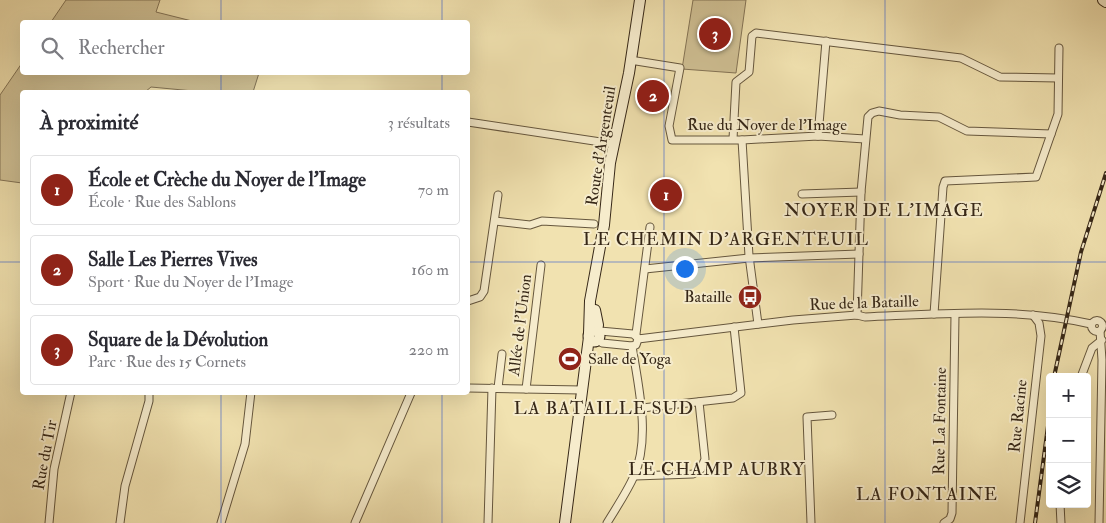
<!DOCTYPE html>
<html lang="fr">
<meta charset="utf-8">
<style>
body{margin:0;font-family:"IM FELL Double Pica",serif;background:#f2f2f3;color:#2b2b33}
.controls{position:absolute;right:15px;bottom:15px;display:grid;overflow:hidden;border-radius:5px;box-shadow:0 5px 20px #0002}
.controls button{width:45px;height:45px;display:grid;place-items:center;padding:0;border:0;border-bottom:1px solid #e1e1e2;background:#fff;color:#2b2b33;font:25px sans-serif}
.you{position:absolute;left:684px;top:268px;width:18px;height:18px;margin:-12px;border:4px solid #fff;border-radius:50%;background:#1a73e8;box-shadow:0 0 0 8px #1a73e833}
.badge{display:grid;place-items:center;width:32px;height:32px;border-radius:50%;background:#8f2418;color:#fff;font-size:16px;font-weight:700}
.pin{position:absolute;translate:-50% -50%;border:2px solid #fff;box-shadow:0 1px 5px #0006}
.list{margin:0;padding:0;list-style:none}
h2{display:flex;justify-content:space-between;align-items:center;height:65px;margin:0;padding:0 20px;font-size:21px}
h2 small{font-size:16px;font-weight:400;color:#7c7c81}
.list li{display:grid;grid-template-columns:32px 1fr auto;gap:15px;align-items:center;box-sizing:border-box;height:70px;margin:0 10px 10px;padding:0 10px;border:1px solid #e1e1e2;border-radius:5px}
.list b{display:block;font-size:19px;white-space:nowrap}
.list p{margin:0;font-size:16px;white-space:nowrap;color:#7c7c81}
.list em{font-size:16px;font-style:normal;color:#7c7c81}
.icon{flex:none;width:28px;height:28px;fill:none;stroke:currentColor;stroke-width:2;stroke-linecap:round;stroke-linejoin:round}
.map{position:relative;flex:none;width:1106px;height:523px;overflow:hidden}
.search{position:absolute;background:#fff;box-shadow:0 5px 20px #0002;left:20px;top:20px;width:450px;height:55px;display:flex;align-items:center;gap:12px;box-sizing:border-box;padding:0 18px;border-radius:5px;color:#7c7c81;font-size:19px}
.panel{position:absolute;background:#fff;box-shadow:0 5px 20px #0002;left:20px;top:90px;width:450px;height:305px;border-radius:5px}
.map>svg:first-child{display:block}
</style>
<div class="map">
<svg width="1106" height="523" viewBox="0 0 1106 523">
<rect width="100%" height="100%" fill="#f1e2b0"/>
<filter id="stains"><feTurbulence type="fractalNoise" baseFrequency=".004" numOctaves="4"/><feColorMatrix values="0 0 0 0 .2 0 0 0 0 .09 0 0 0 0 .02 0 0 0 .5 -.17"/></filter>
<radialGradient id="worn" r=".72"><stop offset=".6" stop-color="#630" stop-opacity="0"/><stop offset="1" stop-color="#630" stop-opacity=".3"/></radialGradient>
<g fill="#d1c296" stroke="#847456">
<path d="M 66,0 L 160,0 L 156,12 L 196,22 L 51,22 Z"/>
<path d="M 693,0 L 746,0 L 736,73 L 682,69 Z"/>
<path d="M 22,63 L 22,72 L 259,73 L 253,92 L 204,92 L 151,87 L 145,92 L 22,92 L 22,183 L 0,180 L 0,95 Z"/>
</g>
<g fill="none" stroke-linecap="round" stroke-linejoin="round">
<g stroke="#65563d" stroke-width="9">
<g id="minor">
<path d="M 630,60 L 680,68 L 669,126 L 672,140 L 742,140 L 818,136 L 865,139"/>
<path d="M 468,122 L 614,144"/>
<path d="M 818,136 L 826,41"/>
<path d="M 733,139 L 736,82 L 749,72 L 752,36 L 756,33 L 961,58 L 1000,77 L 1058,78"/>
<path d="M 742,140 L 749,256 L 758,324"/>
<path d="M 802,194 L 861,192"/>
<path d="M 495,221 L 530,225 L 542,221 L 594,224"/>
<path d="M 645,269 L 749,258 L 859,254"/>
<path d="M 468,301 L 480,297 L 484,291 L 498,195"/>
<path d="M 934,314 L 943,187 L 945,181 L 1036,177 L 1058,114 L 1059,48"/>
<path d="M 857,315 L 861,192 L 868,117 L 872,113 L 879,111 L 900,115 L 939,117 L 967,131 L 1051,134"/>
<circle cx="1097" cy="326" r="5.5"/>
<path d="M 599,334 L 600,331 L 633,334 L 638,338"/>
<path d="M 636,334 L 650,227"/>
<path d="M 638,339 L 793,320 L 857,315 L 865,317 C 939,314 1018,307 1091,324"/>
<path d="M 598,340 L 602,343 L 632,346 L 636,345 L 638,339"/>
<path d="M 1081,377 L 1092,348 L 1102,340"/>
<path d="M 468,388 L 582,390"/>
<path d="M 498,388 L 502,354"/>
<path d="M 526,389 L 541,265"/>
<path d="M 642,408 L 733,398 L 741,393 L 734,327"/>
<path d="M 635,476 L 693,474 L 701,469 L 705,459 L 699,402"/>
<path d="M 1060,504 L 1061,523"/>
<path d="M 49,523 L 54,469 L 71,392"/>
<path d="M 120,523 L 125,486 L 149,401 L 149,392"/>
<path d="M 221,523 L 245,444 L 251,392"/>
<path d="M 355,523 L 411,393"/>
<path d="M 488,523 L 492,388"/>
<path d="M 607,523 C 616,508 627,492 634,476 C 651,438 638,384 632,346"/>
<path d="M 811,523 L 807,417 L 832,415"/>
<path d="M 944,523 L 950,519 L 952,513 L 955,315"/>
<path d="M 1020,523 L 1041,336 L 1039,323 L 1033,315"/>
<path d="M 1099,523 L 1102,360 L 1100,331"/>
</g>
</g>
<g stroke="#362717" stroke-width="12">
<g id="secondary">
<path d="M 1103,0 L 1106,2"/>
<path d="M 595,310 L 598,325 L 597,331"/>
<circle cx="594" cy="336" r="5.5"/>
<path d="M 589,334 L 590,301 L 604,225 L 610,163 L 629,73 L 640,0"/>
<path d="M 565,523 L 589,337"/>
</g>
</g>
<use href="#minor" stroke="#f6eccc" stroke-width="7"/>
<use href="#secondary" stroke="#f6eccc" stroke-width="10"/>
<g stroke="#362717" stroke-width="4">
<g id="rail">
<path d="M 1054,377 L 1081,252 L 1106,173"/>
<path d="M 1035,523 L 1050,411"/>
</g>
</g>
<use href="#rail" stroke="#f6eccc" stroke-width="2" stroke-dasharray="5.5" stroke-linecap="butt"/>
</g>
<path fill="none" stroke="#1d4ed8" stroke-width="1" stroke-opacity="0.55" d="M 221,0 L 221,22M 442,0 L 442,22M 664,0 L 664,523M 885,0 L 885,523M 221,72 L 221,92M 442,72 L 442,92M 0,262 L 22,262M 468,262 L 1106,262M 221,392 L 221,523M 442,392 L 442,523"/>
<defs>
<g id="bus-disc" transform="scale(1.25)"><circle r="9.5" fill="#8f2418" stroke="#f6eccc"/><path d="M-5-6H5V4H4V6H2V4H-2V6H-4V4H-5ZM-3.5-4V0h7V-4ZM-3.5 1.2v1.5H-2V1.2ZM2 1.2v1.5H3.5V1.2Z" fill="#fff"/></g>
<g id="stadium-disc" transform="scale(1.25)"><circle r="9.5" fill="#8f2418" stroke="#f6eccc"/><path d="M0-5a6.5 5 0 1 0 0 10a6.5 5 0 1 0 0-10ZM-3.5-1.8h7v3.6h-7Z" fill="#fff"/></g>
</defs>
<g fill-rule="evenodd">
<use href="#bus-disc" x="750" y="297"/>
<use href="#stadium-disc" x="570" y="359"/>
</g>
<g text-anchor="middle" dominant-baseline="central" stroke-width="4" stroke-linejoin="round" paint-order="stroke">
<g font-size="16" fill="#362717" stroke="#f6eccc">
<text x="767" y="125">Rue du Noyer de l'Image</text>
<text transform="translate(601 146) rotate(-81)">Route d'Argenteuil</text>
<text transform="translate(864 303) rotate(-2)">Rue de la Bataille</text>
<text transform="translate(520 325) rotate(-83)">Allée de l'Union</text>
<text transform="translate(1018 416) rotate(-84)">Rue Racine</text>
<text transform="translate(940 421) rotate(-89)">Rue La Fontaine</text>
<text transform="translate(45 455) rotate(-79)">Rue du Tir</text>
</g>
<g font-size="16" fill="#362717" stroke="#f6eccc" text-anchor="end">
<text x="732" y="297">Bataille</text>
<text x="588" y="359" text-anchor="start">Salle de Yoga</text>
</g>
<g font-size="18" letter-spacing="1" fill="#362717" stroke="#f6eccc">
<text x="884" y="210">NOYER DE L'IMAGE</text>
<text x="726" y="239">LE CHEMIN D'ARGENTEUIL</text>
<text x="604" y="408">LA BATAILLE SUD</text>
<text x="717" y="469">LE CHAMP AUBRY</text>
<text x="927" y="494">LA FONTAINE</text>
</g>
</g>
<rect width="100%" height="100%" filter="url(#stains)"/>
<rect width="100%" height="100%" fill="url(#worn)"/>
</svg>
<div class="controls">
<button>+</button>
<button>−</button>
<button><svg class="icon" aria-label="layers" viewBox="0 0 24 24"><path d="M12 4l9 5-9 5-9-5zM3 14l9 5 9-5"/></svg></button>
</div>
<div class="you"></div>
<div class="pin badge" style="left:666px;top:195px">1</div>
<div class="pin badge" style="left:653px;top:96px">2</div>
<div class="pin badge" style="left:715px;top:34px">3</div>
<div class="search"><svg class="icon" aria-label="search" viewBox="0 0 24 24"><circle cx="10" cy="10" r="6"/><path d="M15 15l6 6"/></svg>Rechercher</div>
<section class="panel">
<h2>À proximité<small>3 résultats</small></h2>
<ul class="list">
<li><span class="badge">1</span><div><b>École et Crèche du Noyer de l'Image</b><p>École · Rue des Sablons</p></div><em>70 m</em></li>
<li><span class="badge">2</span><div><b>Salle Les Pierres Vives</b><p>Sport · Rue du Noyer de l'Image</p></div><em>160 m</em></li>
<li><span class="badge">3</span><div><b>Square de la Dévolution</b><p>Parc · Rue des 15 Cornets</p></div><em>220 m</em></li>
</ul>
</section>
</div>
